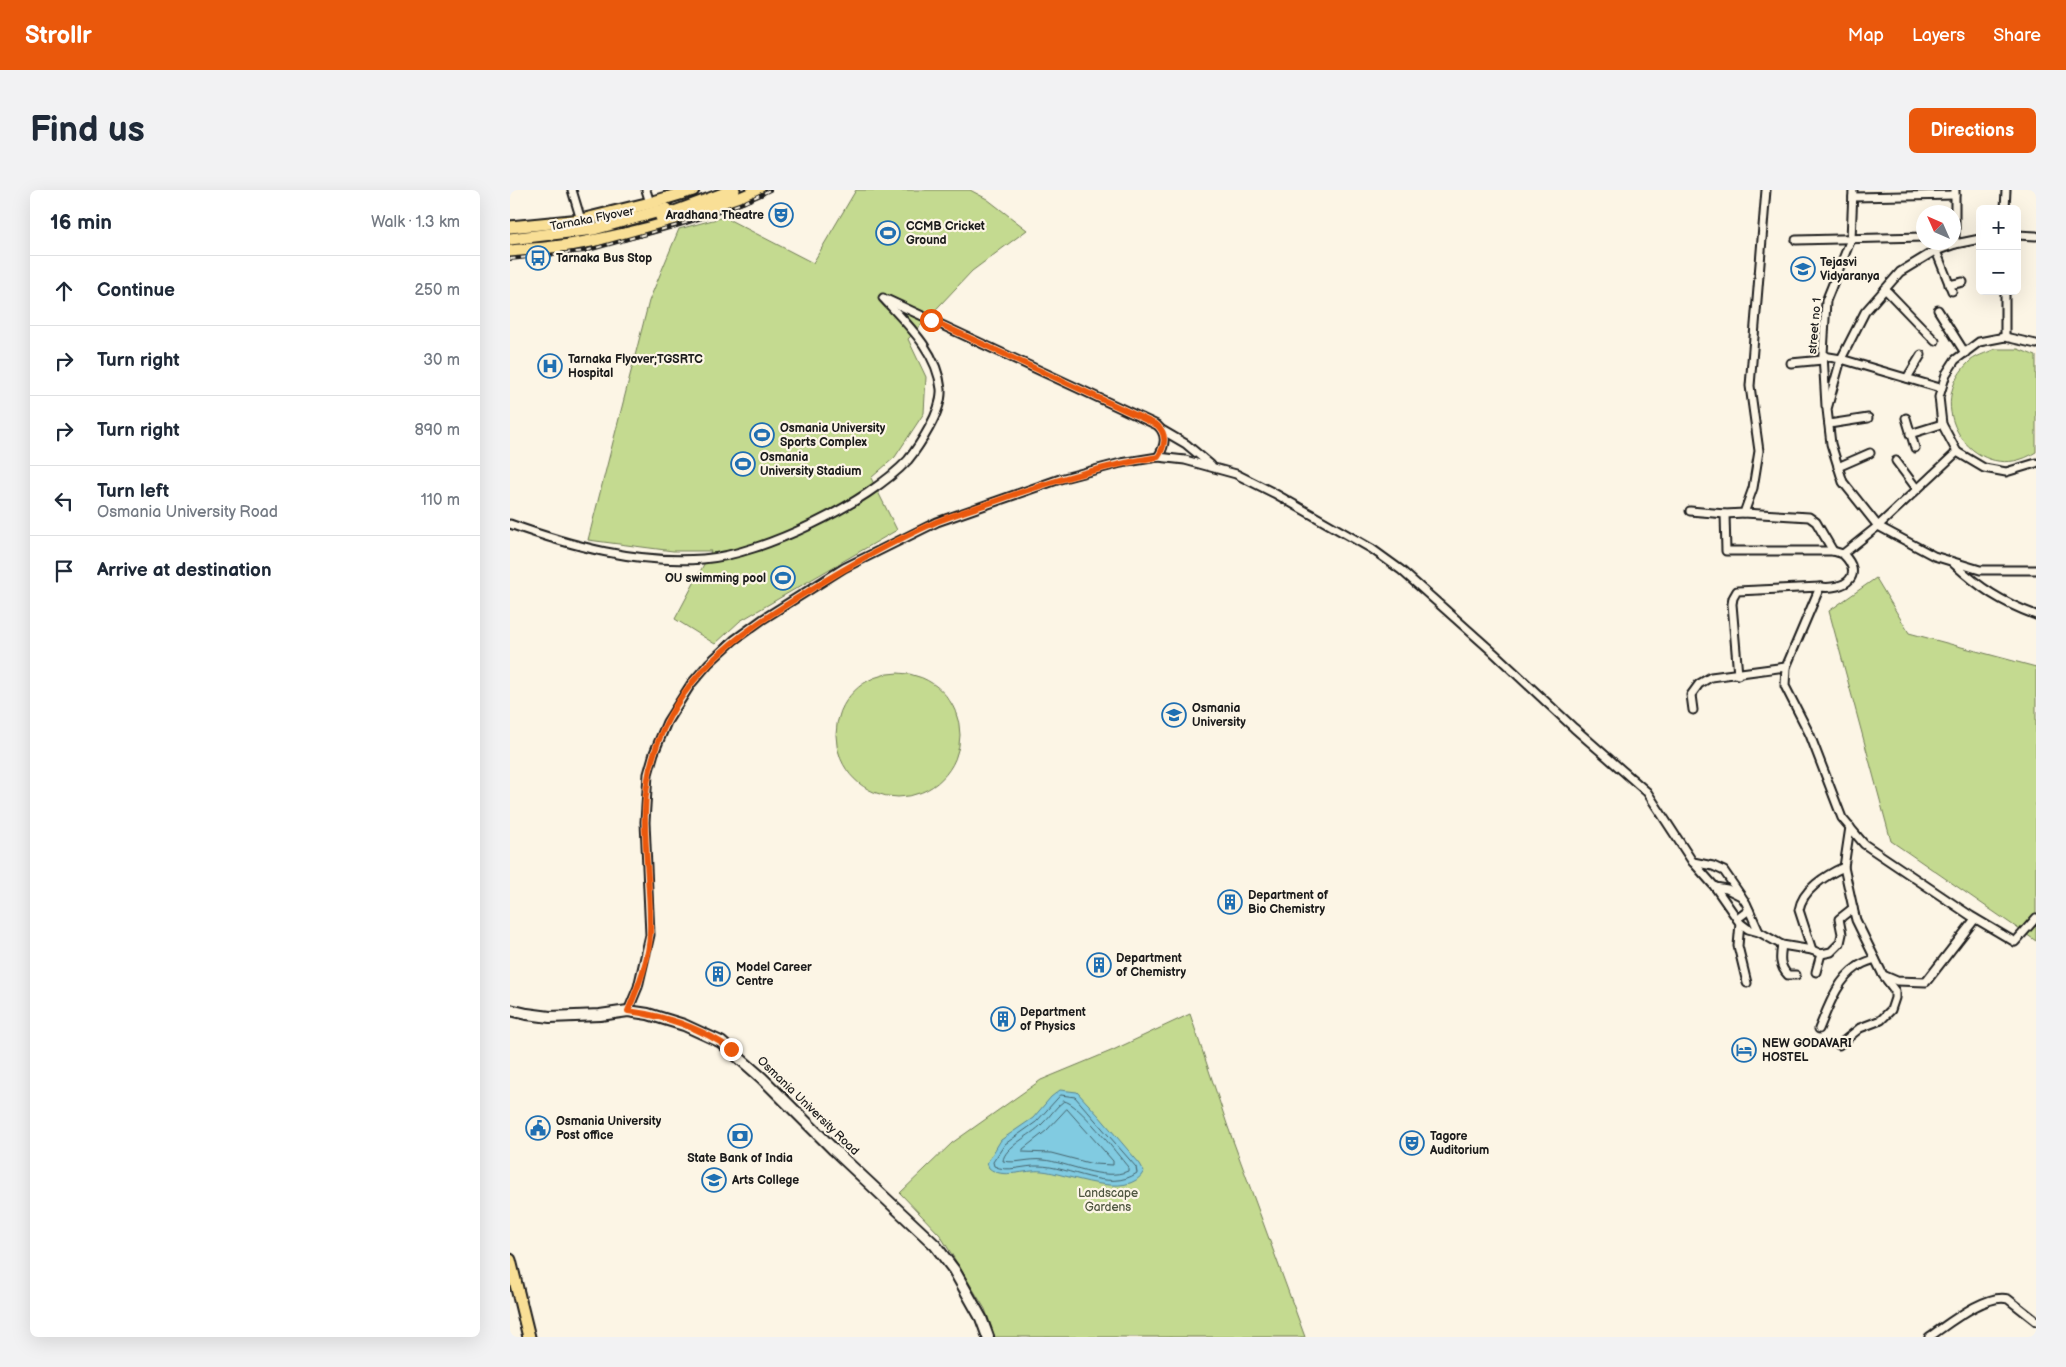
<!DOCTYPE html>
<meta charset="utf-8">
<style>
body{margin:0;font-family:"Balsamiq Sans",sans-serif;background:#f2f2f3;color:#1f2937}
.controls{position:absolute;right:15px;top:15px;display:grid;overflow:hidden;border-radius:8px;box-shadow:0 5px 20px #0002}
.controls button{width:45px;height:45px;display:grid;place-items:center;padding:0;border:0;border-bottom:1px solid #e0e1e3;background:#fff;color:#1f2937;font:25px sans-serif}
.compass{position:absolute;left:1406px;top:15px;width:45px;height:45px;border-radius:50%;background:#fff;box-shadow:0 5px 20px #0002;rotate:315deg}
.stop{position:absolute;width:15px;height:15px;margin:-11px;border:4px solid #ea580c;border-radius:50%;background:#fff}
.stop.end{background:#ea580c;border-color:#fff;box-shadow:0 1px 5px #0008}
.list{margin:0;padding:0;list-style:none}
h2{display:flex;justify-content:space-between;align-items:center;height:65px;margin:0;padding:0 20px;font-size:21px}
h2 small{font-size:16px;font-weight:400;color:#747a83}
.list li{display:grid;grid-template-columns:32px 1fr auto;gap:15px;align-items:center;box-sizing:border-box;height:70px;padding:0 20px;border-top:1px solid #e0e1e3}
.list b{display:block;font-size:19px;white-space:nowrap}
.list p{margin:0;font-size:16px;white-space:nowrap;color:#747a83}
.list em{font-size:16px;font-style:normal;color:#747a83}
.icon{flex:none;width:28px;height:28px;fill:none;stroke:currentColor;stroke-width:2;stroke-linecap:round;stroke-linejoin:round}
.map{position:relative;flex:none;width:1526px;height:1147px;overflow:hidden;border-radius:8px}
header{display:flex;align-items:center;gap:30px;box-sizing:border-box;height:70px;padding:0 25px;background:#ea580c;color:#fff}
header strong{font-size:24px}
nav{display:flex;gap:28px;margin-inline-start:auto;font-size:18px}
.intro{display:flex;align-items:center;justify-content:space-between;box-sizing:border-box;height:120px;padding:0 30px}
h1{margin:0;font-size:35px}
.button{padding:12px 22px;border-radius:8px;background:#ea580c;color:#fff;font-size:18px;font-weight:700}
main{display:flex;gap:30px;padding:0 30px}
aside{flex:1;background:#fff;border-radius:8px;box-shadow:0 5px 20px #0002}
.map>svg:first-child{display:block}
</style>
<header>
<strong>Strollr</strong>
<nav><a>Map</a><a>Layers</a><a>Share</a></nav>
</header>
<div class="intro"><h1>Find us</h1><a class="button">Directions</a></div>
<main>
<aside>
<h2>16 min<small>Walk · 1.3 km</small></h2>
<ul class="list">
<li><svg class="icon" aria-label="ahead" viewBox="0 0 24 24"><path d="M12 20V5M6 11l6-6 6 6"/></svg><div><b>Continue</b></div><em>250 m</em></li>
<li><svg class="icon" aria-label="right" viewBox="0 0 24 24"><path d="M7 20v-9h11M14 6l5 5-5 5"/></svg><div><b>Turn right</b></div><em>30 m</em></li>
<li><svg class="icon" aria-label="right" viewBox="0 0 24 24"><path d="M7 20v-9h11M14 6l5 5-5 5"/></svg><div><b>Turn right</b></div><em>890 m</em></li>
<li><svg class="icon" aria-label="left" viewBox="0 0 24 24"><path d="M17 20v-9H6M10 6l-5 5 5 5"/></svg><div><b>Turn left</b><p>Osmania University Road</p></div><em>110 m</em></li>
<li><svg class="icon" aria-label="arrive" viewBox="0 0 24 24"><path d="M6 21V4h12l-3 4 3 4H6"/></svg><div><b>Arrive at destination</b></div></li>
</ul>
</aside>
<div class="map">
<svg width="1526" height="1147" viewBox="0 0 1526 1147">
<rect width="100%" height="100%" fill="#fcf5e5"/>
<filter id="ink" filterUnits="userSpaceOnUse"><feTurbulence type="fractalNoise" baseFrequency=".02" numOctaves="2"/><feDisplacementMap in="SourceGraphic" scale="10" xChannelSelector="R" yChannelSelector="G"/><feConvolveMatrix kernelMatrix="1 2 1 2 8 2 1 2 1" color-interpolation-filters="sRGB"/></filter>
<g filter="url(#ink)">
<g fill="#c4da90" stroke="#707b56">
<path d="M 346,0 L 460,0 L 477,9 L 517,40 L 462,81 L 398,149 L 416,187 L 414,223 L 385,267 L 361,288 L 387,340 L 230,431 L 205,454 L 165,429 L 201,361 L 163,361 L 78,350 L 139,111 L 169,39 L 214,27 L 303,73 Z"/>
<path d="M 1485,159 L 1508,159 L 1526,166 L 1526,262 C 1469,299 1410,221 1458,173 C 1464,166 1477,163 1485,159 Z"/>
<path d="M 1366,388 L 1399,443 L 1526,477 L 1526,751 L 1381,651 L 1319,421 Z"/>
<circle cx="388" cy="545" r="62"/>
<path d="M 680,824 L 718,937 L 795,1147 L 485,1147 L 475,1119 L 430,1045 L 390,1003 L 442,953 L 531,890 L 601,861 Z"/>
</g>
<path fill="#81cbe1" stroke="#598592" d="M 550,900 L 567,902 L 589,926 L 630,974 L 634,981 C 619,1012 556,983 532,981 C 515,979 493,990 479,978 L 477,973 L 491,950 L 523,928 L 541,907 Z"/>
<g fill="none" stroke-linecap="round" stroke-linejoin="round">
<g stroke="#44626b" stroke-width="1">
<path d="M 551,905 L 565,907 L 626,977 L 627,983 C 599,1003 559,976 529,976 C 515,975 497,983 484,976 L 483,972 L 495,954 L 526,932 Z"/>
<path d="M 554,911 C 568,912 607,964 618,977 L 618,981 C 594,992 557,972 533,970 C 520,968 506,974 493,971 C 494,957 522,945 532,934 C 540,927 545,917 554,911 Z"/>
<path d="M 557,919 L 603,971 L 603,975 L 583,974 L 541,963 L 513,962 L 513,959 L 536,941 Z"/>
</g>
<g stroke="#1c1c1c" stroke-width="11">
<g id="minor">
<path d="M 62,0 L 71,30"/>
<path d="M 136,0 L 140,13"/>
<path d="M 1445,0 L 1445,54"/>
<path d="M 1343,7 L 1445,5"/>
<path d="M 1495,19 L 1496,0"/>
<path d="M 1507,45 L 1526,46"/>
<path d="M 1470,49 L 1445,54 L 1423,62 L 1390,82 L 1355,122 L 1331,169 L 1317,219 L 1321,254 L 1333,292 L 1368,336 L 1424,366 L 1470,380 L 1526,380"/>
<path d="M 1286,50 L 1414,47"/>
<path d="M 1426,61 L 1442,101"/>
<path d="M 1439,95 L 1453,92"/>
<path d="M 1375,99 L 1425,151"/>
<path d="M 378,110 L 647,235 C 658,245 655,256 648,267"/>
<path d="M 1428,120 L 1455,163"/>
<path d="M 1495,147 L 1495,101"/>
<path d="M 1526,154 L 1495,147 L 1469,152 L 1445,170 L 1436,184 L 1429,207 L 1432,234 L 1447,262 L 1474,278 L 1496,282 L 1526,273"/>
<path d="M 1313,166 L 1331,169 L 1430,198"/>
<path d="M 1281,173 L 1313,170"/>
<path d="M 1397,188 L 1411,165"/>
<path d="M 1316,216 L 1313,164 L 1316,111 L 1341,49 L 1343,0"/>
<path d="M 1396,228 L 1405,258"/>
<path d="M 1319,234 L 1358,228"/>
<path d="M 652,240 L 676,254 L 701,275"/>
<path d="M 1400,244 L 1432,234"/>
<path d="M 1447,262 L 1368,336 L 1333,364 C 1355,386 1335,400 1310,397 L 1276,477 L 1275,496 L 1300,545 L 1332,628 L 1354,654 L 1461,726 L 1505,752 L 1526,728"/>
<path d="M 1386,271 L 1407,299"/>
<path d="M 1328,277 L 1360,263"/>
<path d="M 1180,321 L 1215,324 L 1234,323 L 1243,298 L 1249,261 L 1240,196 L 1256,0"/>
<path d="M 1234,323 L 1299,327 L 1306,332 L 1323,361"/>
<path d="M 1215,324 L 1216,361 L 1323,361 L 1333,364"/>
<path d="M 0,334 C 61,356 127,374 193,369 C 251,365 358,313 398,270 C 406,260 413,249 419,238 C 425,227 432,212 431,199 C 427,161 397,134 373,108"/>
<path d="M 1443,373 C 1470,398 1491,412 1526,425"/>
<path d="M 1228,485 L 1222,414 L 1223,408 L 1227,401 L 1310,397"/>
<path d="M 1183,520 L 1181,505 L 1189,494 L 1201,487 L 1276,477"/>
<path d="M 1183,672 L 1203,676 L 1214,681 L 1236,713 L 1249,742 L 1272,755 L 1302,760 L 1311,764 L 1321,762 L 1330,753 L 1332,744 L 1329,729 L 1343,718 L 1346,730 L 1373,785 L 1385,801 L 1385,808 L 1381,820 L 1371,830 L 1350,838 L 1329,855"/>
<path d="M 1334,677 L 1343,718"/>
<path d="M 1205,697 L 1217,699 L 1231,706"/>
<path d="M 1227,729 L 1239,720"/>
<path d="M 1230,733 L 1238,739 L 1249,742"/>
<path d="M 1272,755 C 1270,767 1269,776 1278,785 L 1286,785"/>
<path d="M 1302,760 L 1289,720 C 1292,700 1316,685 1334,677 L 1340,637"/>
<path d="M 1306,782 L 1311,764"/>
<path d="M 1373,785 L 1387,791 L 1416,792 L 1465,729"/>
<path d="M 118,821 L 128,797 L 140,745 L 135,632 L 138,584 L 144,563 L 157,532 L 181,494 L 199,473 L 224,450 L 253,429 L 334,378 L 427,332 L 550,289 L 611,273 L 648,267 L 675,270 L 726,284 L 764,303 L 862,359 L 891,380 L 984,463 L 1064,538 L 1137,602 L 1182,671 L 1205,697 L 1230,733 L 1228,756 L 1237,793"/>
<path d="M 1309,839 C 1318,818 1327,790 1347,777 C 1352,773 1359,771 1365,769"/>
<path d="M 1419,1147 C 1437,1135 1476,1103 1498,1109 L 1526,1131"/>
</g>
</g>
<g stroke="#1c1c1c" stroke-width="14">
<path id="secondary" d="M 0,820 L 17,824 L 40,827 L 90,825 L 118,821 L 138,824 L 174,835 L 211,852 L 252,888 L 324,960 L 425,1055 L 444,1080 L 471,1128 L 478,1147"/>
</g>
<g stroke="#1c1c1c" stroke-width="15">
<g id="primary">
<path d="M 151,27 L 224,0"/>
<path d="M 0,37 L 71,30 L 140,13 L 183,0"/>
<path d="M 0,49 L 84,39 L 157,19"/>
<path d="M 0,61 C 21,59 44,58 65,54 C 128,43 191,26 249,0"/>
<path d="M 0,1070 L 19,1147"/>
</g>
</g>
<use href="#minor" stroke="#fcf5e5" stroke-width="7"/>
<use href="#secondary" stroke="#fcf5e5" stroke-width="10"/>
<use href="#primary" stroke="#f9df96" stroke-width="11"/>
<g stroke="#1c1c1c" stroke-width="4">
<path id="rail" d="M 0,69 L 75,61 L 175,33 L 235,12 L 260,0"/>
</g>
<use href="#rail" stroke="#fcf5e5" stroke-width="2" stroke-dasharray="5.5" stroke-linecap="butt"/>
</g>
</g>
<g fill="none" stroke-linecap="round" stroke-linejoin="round" filter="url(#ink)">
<path stroke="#ea580c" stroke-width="6" d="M 221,859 C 191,838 155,826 118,821 C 128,797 140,768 140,742 C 142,683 125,622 144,564 C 154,530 175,497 201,472 C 228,445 260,425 292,405 C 335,378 379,353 426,332 C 450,322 476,315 500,306 C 549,289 597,275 648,267 C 655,256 658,245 647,235 L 421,130"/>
</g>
<defs>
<g id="theatre-ring" transform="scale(1.25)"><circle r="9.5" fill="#fcf5e5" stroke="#1f6fb2" stroke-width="1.5"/><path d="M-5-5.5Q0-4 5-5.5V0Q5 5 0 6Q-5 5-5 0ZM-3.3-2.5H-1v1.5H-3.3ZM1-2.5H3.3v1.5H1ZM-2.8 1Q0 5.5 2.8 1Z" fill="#1f6fb2"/></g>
<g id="stadium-ring" transform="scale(1.25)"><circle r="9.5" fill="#fcf5e5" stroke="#1f6fb2" stroke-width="1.5"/><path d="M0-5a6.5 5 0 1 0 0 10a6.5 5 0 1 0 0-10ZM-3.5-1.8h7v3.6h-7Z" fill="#1f6fb2"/></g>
<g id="bus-ring" transform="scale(1.25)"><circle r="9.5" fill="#fcf5e5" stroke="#1f6fb2" stroke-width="1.5"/><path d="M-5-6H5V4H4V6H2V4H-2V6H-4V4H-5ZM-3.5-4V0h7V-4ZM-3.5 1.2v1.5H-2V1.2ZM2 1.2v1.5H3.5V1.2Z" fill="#1f6fb2"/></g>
<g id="university-ring" transform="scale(1.25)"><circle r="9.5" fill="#fcf5e5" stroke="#1f6fb2" stroke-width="1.5"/><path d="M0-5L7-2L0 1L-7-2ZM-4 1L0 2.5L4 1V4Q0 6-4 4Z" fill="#1f6fb2"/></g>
<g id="hospital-ring" transform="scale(1.25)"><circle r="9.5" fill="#fcf5e5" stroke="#1f6fb2" stroke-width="1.5"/><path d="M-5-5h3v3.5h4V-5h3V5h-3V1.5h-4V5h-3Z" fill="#1f6fb2"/></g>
<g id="building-ring" transform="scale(1.25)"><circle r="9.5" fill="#fcf5e5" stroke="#1f6fb2" stroke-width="1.5"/><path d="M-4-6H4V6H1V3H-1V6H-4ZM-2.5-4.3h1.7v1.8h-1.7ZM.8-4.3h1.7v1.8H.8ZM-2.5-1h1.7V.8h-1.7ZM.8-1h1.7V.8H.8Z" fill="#1f6fb2"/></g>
<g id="hotel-ring" transform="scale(1.25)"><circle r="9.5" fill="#fcf5e5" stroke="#1f6fb2" stroke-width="1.5"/><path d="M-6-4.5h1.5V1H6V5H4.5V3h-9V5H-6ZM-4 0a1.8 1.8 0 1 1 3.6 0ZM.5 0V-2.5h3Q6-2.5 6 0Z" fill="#1f6fb2"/></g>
<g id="civic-ring" transform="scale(1.25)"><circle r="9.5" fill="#fcf5e5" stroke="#1f6fb2" stroke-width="1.5"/><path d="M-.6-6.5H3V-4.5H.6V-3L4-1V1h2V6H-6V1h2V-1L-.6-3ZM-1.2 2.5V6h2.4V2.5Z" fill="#1f6fb2"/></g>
<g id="bank-ring" transform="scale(1.25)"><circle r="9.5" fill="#fcf5e5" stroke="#1f6fb2" stroke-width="1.5"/><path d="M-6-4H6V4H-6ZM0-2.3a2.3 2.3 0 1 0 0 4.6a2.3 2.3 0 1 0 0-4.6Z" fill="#1f6fb2"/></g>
</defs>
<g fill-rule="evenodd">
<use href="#theatre-ring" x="271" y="25"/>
<use href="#stadium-ring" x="378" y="43"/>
<use href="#bus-ring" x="28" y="68"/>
<use href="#university-ring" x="1293" y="79"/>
<use href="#hospital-ring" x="40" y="176"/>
<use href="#stadium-ring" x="252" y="245"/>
<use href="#stadium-ring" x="233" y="274"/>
<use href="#stadium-ring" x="273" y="388"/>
<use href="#university-ring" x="664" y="525"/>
<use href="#building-ring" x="720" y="712"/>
<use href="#building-ring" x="589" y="775"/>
<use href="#building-ring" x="208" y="784"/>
<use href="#building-ring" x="493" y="829"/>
<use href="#hotel-ring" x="1234" y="860"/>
<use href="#civic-ring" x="28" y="938"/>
<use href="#bank-ring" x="230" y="946"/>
<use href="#theatre-ring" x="902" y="953"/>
<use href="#university-ring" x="204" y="990"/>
</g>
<g text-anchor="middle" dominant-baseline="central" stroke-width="4.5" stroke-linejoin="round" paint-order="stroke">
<g font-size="12" font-weight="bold" fill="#1c1c1c" stroke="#fcf5e5" text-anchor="start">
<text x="254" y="25" text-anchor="end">Aradhana Theatre</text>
<text x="396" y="36">CCMB Cricket<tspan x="396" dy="14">Ground</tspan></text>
<text x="46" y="68">Tarnaka Bus Stop</text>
<text x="1310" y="72">Tejasvi<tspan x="1310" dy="14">Vidyaranya</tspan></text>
<text x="58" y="169">Tarnaka Flyover;TGSRTC<tspan x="58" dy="14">Hospital</tspan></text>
<text x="270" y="238">Osmania University<tspan x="270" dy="14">Sports Complex</tspan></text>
<text x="250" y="267">Osmania<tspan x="250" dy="14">University Stadium</tspan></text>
<text x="256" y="388" text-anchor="end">OU swimming pool</text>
<text x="682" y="518">Osmania<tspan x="682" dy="14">University</tspan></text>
<text x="738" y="705">Department of<tspan x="738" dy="14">Bio Chemistry</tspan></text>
<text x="606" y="768">Department<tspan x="606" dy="14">of Chemistry</tspan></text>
<text x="226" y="777">Model Career<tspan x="226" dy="14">Centre</tspan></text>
<text x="510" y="822">Department<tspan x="510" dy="14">of Physics</tspan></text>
<text x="1252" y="853">NEW GODAVARI<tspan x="1252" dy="14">HOSTEL</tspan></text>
<text x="46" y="931">Osmania University<tspan x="46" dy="14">Post office</tspan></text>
<text x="920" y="946">Tagore<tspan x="920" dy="14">Auditorium</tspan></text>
<text x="230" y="968" text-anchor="middle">State Bank of India</text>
<text x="222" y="990">Arts College</text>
</g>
<g font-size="12" fill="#1c1c1c" stroke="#fcf5e5">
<text transform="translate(82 29) rotate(-11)">Tarnaka Flyover</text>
<text transform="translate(1305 136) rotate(-85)">street no 1</text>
<text transform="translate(298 916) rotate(44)">Osmania University Road</text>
</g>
<g font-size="12" fill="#4e553f" stroke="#fcf5e5">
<text x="598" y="1003">Landscape<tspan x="598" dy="14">Gardens</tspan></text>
</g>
</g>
</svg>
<div class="controls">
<button>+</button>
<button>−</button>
</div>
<svg class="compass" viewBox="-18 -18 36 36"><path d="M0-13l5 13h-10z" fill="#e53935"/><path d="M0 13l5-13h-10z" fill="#747a83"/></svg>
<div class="stop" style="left:421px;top:130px"></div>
<div class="stop end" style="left:221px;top:859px"></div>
</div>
</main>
